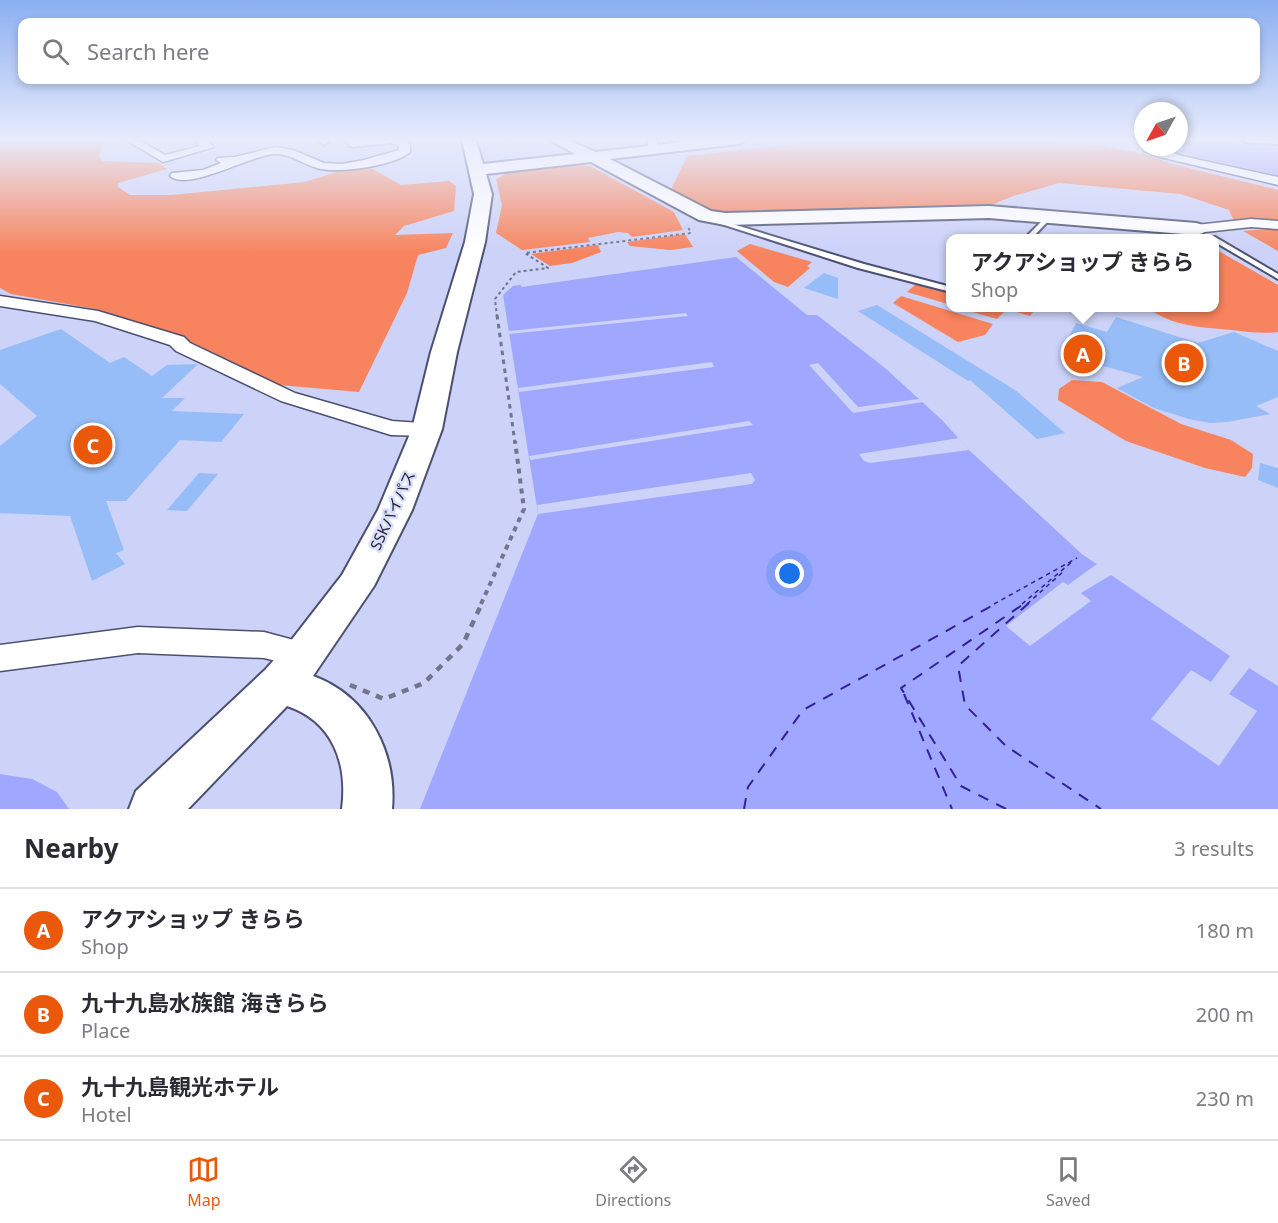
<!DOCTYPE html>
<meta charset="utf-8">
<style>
body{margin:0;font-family:"Noto Sans","Noto Sans JP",sans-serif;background:#f7f7f7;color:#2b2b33}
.compass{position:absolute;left:1134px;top:102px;width:54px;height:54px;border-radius:50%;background:#fff;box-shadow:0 3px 9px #0003;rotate:230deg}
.you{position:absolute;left:790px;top:574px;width:21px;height:21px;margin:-15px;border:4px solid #fff;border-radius:50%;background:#1a73e8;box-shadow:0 0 0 9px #1a73e833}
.badge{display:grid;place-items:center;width:39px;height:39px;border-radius:50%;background:#ea580c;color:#fff;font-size:20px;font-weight:700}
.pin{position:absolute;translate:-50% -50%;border:3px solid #fff;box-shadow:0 2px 6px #0006}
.popup{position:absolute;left:946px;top:234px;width:273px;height:78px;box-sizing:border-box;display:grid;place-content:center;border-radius:12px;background:#fff;filter:drop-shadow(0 2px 4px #0005);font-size:20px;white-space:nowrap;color:#7c7c81}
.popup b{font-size:22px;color:#2b2b33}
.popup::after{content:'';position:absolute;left:50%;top:100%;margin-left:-12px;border:12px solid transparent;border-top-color:#fff}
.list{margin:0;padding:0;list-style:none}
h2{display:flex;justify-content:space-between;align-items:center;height:78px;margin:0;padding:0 24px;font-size:26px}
h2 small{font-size:20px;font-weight:400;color:#7c7c81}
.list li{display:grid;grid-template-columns:39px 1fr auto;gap:18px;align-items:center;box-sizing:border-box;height:84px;padding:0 24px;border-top:2px solid #e1e1e2}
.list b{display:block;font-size:22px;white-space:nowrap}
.list p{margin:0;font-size:20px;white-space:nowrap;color:#7c7c81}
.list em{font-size:20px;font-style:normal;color:#7c7c81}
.icon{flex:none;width:33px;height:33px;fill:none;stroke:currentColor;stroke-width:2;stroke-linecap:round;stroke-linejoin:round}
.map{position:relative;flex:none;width:1278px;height:809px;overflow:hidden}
.search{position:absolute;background:#fff;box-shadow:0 3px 9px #0003;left:18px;right:18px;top:18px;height:66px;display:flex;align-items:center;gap:15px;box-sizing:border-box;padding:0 21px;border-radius:12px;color:#7c7c81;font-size:22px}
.sheet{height:330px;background:#fff}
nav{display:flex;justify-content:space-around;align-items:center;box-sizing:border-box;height:84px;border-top:2px solid #e1e1e2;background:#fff;font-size:16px;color:#7c7c81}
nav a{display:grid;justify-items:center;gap:3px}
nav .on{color:#ea580c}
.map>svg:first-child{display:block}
</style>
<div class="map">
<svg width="1278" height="809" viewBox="0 0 1278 809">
<rect width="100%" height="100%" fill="#ccd2f8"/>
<g fill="#f7845e">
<path d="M 0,140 L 104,140 L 99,156 L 103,161 L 159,163 L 167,169 L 118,183 L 118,187 L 130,195 L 171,195 L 305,182 L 349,168 L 369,167 L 401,185 L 449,181 L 456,186 L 454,211 L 404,226 L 395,235 L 453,233 L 446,248 L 418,255 L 407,293 L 359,392 L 279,385 L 197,345 L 95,309 L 11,294 L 0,288 Z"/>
<path d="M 829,140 L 998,143 L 1039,142 L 1097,145 L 1144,154 L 1172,164 L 1278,190 L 1278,222 L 1234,221 L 1229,210 L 1181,194 L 1059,183 L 1013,196 L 979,210 L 765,218 L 710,212 L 670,192 L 687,156 Z"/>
<path d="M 578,165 L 590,166 L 674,212 L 683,230 L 632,237 L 628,233 L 618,232 L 588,238 L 590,242 L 522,250 L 496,233 L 502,205 L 496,179 L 507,173 Z"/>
<path d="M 1278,228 L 1278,251 L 1243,231 Z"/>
<path d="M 685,234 L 693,247 L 670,250 L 630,246 L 627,242 Z"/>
<path d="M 750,244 L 812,262 L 807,266 L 810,268 L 788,287 L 774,282 L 737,251 Z"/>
<path d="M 598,245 L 601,252 L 572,263 L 550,266 L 531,254 Z"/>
<path d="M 1215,249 L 1278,285 L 1278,332 C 1262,334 1248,332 1232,330 C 1201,327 1173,327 1148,308 L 1215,308 Z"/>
<path d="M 916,284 L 951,294 L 951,305 L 907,292 Z"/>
<path d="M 901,296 L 993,324 L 985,335 L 958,342 L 893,303 Z"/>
<path d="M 959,308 L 1036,308 L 1030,316 L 1007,309 L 997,319 Z"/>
<path d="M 1072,380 L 1102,382 L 1181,424 L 1231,440 L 1253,454 L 1252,468 L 1245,477 L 1205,468 L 1126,441 L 1058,400 L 1059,389 Z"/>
</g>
<g fill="#9fa8fe">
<path d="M 1179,140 L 1278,145 L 1278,175 L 1154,148 L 1179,147 Z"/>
<path d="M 736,257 L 807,315 L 817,315 L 885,368 L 943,421 L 969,450 L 1083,555 L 1097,564 L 1068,585 L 1063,582 L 1006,626 L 1030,646 L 1091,601 L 1081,593 L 1111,575 L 1230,656 L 1211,682 L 1191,670 L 1151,719 L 1219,766 L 1257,711 L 1229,694 L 1249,668 L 1278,686 L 1278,809 L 420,809 L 538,514 L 503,295 L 513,286 L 520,285 L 522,287 Z"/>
<path d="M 0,774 L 32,779 L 57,792 L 69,809 L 0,809 Z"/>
</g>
<g fill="#ccd2f8">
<path d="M 686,313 L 688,316 L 509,334 L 509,331 Z"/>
<path d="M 712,362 L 714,367 L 519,392 L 518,388 Z"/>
<path d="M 818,363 L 858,407 L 919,399 L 923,402 L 853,413 L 809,365 Z"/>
<path d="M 749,421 L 753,425 L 530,460 L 529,456 Z"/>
<path d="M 959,438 L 969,450 L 870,463 L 864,461 L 859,454 Z"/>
<path d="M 751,473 L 755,480 L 752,484 L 538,514 L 537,505 Z"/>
</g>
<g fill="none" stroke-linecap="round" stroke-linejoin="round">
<g stroke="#33219c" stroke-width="1.5" stroke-dasharray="4.5 4" stroke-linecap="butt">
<path d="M 994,604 L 1077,558"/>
<path d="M 1022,604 L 1074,560"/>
<path d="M 1027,604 L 1064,571"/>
</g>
<g stroke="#33219c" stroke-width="2" stroke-dasharray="11 9" stroke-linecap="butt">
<path d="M 1029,603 L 958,666 L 965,705 L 1006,746 L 1101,809"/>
<path d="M 904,694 L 952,809"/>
<path d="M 744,809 L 748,787 L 803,710 L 997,603"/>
<path d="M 1006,809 L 961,786 L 901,688 L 1025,603"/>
</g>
</g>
<g fill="#96bdf7">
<path d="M 824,273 L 838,278 L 838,299 L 804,288 Z"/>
<path d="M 877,305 L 1015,390 L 1065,433 L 1037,439 L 970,380 L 968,381 L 858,311 Z"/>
<path d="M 1116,317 L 1198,343 L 1234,332 L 1278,351 L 1278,397 L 1256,406 L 1270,414 L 1227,422 L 1210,423 L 1189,419 L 1154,408 L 1117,388 L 1143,377 L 1060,354 L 1076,323 L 1107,332 Z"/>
<path d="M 61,329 L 110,363 L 124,357 L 152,376 L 167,365 L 198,364 L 162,398 L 185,398 L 172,411 L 244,414 L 221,442 L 180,440 L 126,501 L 106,501 L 124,550 L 116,553 L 125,564 L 92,581 L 70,516 L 0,513 L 0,446 L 37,416 L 0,384 L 0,350 Z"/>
<path d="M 1260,463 L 1278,468 L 1278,488 L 1258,480 Z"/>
<path d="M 199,473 L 218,474 L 187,511 L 167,510 Z"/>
</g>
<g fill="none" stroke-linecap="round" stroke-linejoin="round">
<g stroke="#4c5070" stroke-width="4">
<g id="lane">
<path d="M 1243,140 L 1278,140 L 1278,144 L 1246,142 Z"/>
<path d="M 1047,216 L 1052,217 L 1032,238 L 1025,238 Z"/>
<path d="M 712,219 L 716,219 L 864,264 L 951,287 L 951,292 L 858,268 L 712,221 Z"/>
<path d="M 1215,237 L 1278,274 L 1278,279 L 1215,242 L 1215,238 L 1212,238 Z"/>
</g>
</g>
<g stroke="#4c5070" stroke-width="3">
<g id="street">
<path d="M 126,140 L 139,140 L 165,155 L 200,146 L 195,140 L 206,140 L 214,147 L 163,162 Z"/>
<path d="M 317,140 L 328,140 L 329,142 L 324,145 Z"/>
<path d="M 345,140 L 405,140 L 410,144 L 410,152 C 394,166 337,174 317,168 C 302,164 290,153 274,154 C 251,155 187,192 170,176 L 172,173 L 203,170 L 221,163 L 216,160 L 218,158 L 235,157 L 276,147 L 293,150 L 324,163 L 342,164 L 364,160 L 399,150 L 399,146 L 392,143 L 353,147 L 349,146 Z"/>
<path d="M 647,140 L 657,140 L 658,152 L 650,152 Z"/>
<path d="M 679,140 L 706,140 L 709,144 L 704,147 L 696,143 L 680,142 Z"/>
<path d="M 1143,147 L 1155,147 L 1182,156 L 1278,177 L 1278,185 L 1160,157 L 1144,151 Z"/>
<path d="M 1251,219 L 1278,221 L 1278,229 L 1251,227 L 1196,233 L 1189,229 L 1196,225 Z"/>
<path d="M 0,296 L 98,311 L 184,337 L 190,343 L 295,393 L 392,421 L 435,424 L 438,429 L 435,434 L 427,436 L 391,435 L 281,401 L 176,351 L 170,345 L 95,321 L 0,306 Z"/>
<path d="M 138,627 L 264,632 L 316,646 L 320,655 L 316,664 L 305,668 L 264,658 L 138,653 L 0,671 L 0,645 Z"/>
</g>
</g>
<g stroke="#4c5070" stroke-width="4">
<path id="secondary" d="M 462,140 L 476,140 L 483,164 L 575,154 L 550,140 L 569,140 L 595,152 L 700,140 L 746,140 L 739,144 L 610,159 L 711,211 L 725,213 L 989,206 L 1196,223 L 1203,225 L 1206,229 L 1203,233 L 1196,235 L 989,218 L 725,225 L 699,220 L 591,162 L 486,174 L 492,194 L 485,242 L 457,352 L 442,429 L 412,510 L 374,586 L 313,676 C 368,696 397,752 392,809 L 342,809 C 348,764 333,721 287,706 L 188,809 L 129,809 L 136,791 L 265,670 L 290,642 L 342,575 L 378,510 L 412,429 L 431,352 L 465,242 L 474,194 Z"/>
</g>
<path stroke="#71758e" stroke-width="2" stroke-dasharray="3 3" stroke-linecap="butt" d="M 497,317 L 495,299 L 516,272 L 548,268 L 525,253 L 691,233 L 687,225"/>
<path stroke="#71758e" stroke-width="3" stroke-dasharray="4.5 4.5" stroke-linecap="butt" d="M 497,315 L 515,443"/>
<path stroke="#71758e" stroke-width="4" stroke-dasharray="5 5" stroke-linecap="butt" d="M 481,604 L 524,509 L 515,441"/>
<path stroke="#71758e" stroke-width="4.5" stroke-dasharray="7 7" stroke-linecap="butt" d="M 350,685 L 384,699 L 424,683 L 463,644 L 482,603"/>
<use href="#lane" fill="#fff" fill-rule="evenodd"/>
<use href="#street" fill="#fff" fill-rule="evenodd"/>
<use href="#secondary" fill="#fff" fill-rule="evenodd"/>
</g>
<linearGradient id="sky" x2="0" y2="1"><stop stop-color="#8baff1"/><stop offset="0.55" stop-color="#e8ebfc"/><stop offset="1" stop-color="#e8ebfc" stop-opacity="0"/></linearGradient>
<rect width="1278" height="253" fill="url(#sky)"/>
<g text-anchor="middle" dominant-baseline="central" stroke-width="5" stroke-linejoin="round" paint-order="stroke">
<g font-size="15" fill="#212331" stroke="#dbdffe">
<text transform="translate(392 510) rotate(-65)">SSKバイパス</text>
</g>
</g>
</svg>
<svg class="compass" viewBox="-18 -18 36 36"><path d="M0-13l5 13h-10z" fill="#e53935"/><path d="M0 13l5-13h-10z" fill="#7c7c81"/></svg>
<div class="you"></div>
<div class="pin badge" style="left:1083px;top:354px">A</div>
<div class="popup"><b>アクアショップ きらら</b>Shop</div>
<div class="pin badge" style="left:1184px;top:363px">B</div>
<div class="pin badge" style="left:93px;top:445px">C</div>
<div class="search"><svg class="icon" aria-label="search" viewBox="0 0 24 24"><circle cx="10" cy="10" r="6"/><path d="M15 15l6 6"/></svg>Search here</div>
</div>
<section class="sheet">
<h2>Nearby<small>3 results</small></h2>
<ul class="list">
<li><span class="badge">A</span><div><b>アクアショップ きらら</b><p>Shop</p></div><em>180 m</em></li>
<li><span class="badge">B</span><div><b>九十九島水族館 海きらら</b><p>Place</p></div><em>200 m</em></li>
<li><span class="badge">C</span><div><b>九十九島観光ホテル</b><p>Hotel</p></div><em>230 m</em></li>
</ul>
</section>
<nav>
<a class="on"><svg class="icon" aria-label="map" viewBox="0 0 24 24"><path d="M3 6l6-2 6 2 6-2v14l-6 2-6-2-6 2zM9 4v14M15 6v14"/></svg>Map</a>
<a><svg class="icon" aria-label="directions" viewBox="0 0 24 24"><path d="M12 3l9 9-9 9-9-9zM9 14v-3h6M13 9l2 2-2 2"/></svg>Directions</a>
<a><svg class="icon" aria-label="saved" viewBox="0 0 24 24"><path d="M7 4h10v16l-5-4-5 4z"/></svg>Saved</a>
</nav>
